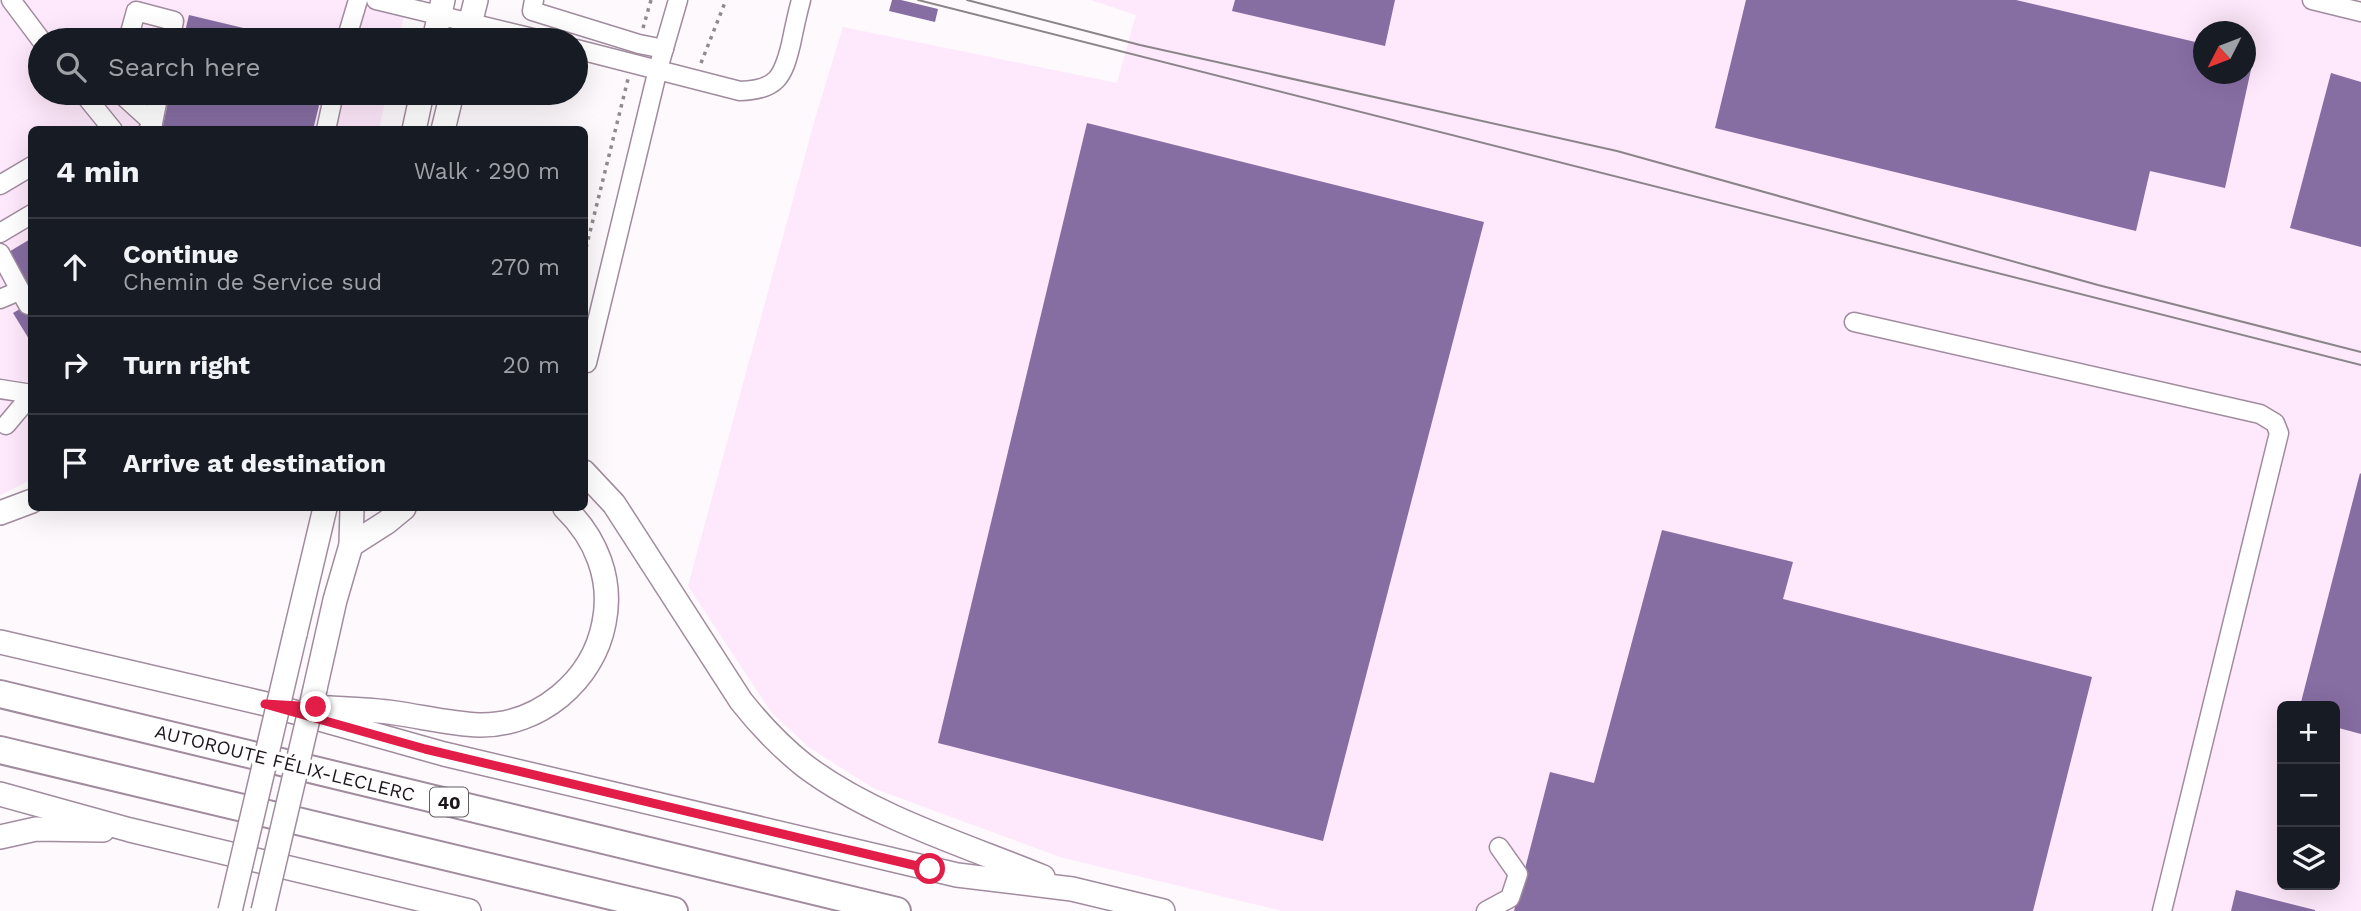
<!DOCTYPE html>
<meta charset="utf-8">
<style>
body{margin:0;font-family:"Work Sans",sans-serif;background:#20242c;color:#f1f3f6}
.controls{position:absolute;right:21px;bottom:21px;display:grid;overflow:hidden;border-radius:10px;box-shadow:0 7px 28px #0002}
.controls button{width:63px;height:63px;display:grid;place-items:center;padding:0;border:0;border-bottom:2px solid #363941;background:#171b24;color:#f1f3f6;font:35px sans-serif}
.compass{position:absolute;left:2193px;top:21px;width:63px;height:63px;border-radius:50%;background:#171b24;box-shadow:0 7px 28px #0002;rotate:228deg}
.stop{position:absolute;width:21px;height:21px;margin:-16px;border:5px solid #e11d48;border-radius:50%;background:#fff}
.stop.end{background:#e11d48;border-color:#fff;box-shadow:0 2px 7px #0008}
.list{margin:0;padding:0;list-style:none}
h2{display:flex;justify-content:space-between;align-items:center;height:91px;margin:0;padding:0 28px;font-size:30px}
h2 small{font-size:23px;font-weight:400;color:#9ea1a6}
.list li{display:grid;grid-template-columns:46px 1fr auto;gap:21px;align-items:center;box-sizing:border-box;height:98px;padding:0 28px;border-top:2px solid #363941}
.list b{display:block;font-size:26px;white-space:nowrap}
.list p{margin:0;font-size:23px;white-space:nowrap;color:#9ea1a6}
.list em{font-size:23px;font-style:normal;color:#9ea1a6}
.icon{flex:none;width:38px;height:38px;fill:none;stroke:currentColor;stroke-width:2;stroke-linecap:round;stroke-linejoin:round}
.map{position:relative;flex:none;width:2361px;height:911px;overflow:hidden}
.search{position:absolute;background:#171b24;box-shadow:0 7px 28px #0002;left:28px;top:28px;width:560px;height:77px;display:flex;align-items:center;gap:18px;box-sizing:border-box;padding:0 24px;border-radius:38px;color:#9ea1a6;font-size:26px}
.panel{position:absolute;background:#171b24;box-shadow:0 7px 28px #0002;left:28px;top:126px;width:560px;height:385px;border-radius:10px}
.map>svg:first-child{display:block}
</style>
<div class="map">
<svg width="2361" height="911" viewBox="0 0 2361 911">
<rect width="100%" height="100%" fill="#fef9fd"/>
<g fill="#fee8fb" fill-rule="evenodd">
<path d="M 0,0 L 407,0 L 399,40 L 40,40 L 40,93 L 387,93 L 379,129 L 32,130 L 31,480 L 0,495 Z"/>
<path d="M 1091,0 L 2361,0 L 2361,911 L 1282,911 L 1060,857 L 873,788 L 810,748 L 771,712 L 688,586 L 815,119 L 843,27 L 1117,83 L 1136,15 ZM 2204,32 L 2246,32 L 2246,74 L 2204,74 ZM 2282,706 L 2335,706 L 2335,885 L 2282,885 Z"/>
</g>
<g fill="#866da2">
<path d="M 892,0 L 901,0 L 938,9 L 935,22 L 889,11 Z"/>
<path d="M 1235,0 L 1395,0 L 1385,46 L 1232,11 Z"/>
<path d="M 1746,0 L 2016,0 L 2204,44 L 2204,74 L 2246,74 L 2246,54 L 2254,56 L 2225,188 L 2150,171 L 2136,231 L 1715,128 Z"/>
<path d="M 189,15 L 289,39 L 289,40 L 183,40 Z"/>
<path d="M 2331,73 L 2361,82 L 2361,247 L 2290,228 Z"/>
<path d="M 170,93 L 322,93 L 313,130 L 162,130 Z"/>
<path d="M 1087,123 L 1484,222 L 1323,841 L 938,743 Z"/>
<path d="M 32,238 L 32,294 L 7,253 Z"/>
<path d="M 32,302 L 32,344 L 13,313 Z"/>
<path d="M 2360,473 L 2361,474 L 2361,734 L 2335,727 L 2335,706 L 2300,706 Z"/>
<path d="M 1662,530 L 1793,562 L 1783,599 L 2092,677 L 2033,911 L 1514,911 L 1550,772 L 1594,783 Z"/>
<path d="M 2236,890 L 2315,910 L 2315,911 L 2231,911 Z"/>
</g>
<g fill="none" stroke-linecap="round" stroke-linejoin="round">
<g stroke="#a08c9e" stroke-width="21">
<g id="minor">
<path d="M 11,0 L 41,40"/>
<path d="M 376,0 L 541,40"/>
<path d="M 534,0 L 532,11 L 639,44 L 664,49"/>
<path d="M 2312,0 L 2361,12"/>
<path d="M 128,40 L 136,11 L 174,21 L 170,40"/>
<path d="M 346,40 L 358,0"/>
<path d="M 576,49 L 740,91 C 777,90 783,77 791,44 C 794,29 797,15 801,0"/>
<path d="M 83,93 L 113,130"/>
<path d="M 120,93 L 153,123"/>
<path d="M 148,130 L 153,123 L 159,93"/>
<path d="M 326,130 L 334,93"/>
<path d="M 0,185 L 32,166"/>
<path d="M 0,233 L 32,214"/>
<path d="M 0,253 L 28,305"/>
<path d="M 0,299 L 19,291"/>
<path d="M 1854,322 L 2260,414 L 2275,423 L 2279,433 L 2162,911"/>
<path d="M 587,363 L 658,69 L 678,0"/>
<path d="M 0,389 L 32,394"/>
<path d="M 6,425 L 32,394"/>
<path d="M 1486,911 L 1510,898 L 1518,874 L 1499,847"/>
</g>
</g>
<g stroke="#a08c9e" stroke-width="26">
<g id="major">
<path d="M 434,40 L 443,0"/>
<path d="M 466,40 L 476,0"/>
<path d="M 414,130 L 422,93"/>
<path d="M 443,130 L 452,93"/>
<path d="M 584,472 L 614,504 L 741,701 C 760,725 781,747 805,766 C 873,817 965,845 1043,877"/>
<path d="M 0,513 L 32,501"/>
<path d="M 351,545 L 387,522 L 404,508"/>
<path d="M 295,634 L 325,508"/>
<path d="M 0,642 L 266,704 L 444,754 L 957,875 L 1072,889 L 1163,911"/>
<path d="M 315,689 L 335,600 L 351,545 L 352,508"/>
<path d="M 310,707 C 338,709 367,709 395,713 C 423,717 451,724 479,725 C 539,726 593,681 604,623 C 613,579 596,538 565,508"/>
<path d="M 0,794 L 130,830 L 469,911"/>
<path d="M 0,837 L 36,829 L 103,830"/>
</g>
</g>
<g stroke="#a08c9e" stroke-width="30">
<g id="highway">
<path d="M 0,694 L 897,911"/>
<path d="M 0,750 L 674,911"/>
</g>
</g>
<g stroke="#908a8f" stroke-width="3.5" stroke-dasharray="3.5 5" stroke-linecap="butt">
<path d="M 643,28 L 651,0"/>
<path d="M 701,63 L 726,0"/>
<path d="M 584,256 L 628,79"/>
</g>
<use href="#minor" stroke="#fff" stroke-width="18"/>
<use href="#major" stroke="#fff" stroke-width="23"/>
<use href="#highway" stroke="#fff" stroke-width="26"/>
<g stroke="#8b858a" stroke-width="2">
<path d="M 918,0 L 2361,365"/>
<path d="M 967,0 L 1140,45 L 1617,151 L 2098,285 L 2361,352"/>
</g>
<g stroke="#a08c9e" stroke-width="26" stroke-linecap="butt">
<g id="major-bridge">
<path d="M 230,911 L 295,634"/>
<path d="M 263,911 L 315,689"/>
</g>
</g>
<use href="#major-bridge" stroke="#fff" stroke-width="23"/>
</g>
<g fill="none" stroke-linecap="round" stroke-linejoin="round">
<path stroke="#e11d48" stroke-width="9" d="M 316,707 L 265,704 L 425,749 L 930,869"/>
</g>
<g text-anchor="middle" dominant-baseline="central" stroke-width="7" stroke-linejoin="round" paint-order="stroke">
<rect fill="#fff" stroke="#615c60" stroke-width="2" x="430" y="787.5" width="38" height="29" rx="5"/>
<g font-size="18" font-weight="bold" fill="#1d161c">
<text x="449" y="802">40</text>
</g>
<g font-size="19" fill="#1d161c" stroke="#fff">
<text transform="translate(285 763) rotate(14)">AUTOROUTE FÉLIX-LECLERC</text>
</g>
</g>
</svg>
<div class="controls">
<button>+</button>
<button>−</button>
<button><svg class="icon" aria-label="layers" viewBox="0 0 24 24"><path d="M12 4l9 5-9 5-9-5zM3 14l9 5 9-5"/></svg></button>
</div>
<svg class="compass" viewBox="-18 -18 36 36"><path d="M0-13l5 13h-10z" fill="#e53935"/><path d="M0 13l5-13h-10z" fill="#9ea1a6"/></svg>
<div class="stop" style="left:930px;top:869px"></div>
<div class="stop end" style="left:316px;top:707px"></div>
<div class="search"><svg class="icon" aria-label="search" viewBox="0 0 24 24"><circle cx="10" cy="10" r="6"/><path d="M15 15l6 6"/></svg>Search here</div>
<section class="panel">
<h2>4 min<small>Walk · 290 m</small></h2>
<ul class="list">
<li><svg class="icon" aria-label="ahead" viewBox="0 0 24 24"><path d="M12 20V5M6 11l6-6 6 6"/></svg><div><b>Continue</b><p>Chemin de Service sud</p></div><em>270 m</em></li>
<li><svg class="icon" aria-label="right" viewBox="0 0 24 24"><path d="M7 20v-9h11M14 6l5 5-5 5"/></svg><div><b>Turn right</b></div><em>20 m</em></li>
<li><svg class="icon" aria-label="arrive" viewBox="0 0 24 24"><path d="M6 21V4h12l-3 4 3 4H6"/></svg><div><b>Arrive at destination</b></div></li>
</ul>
</section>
</div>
